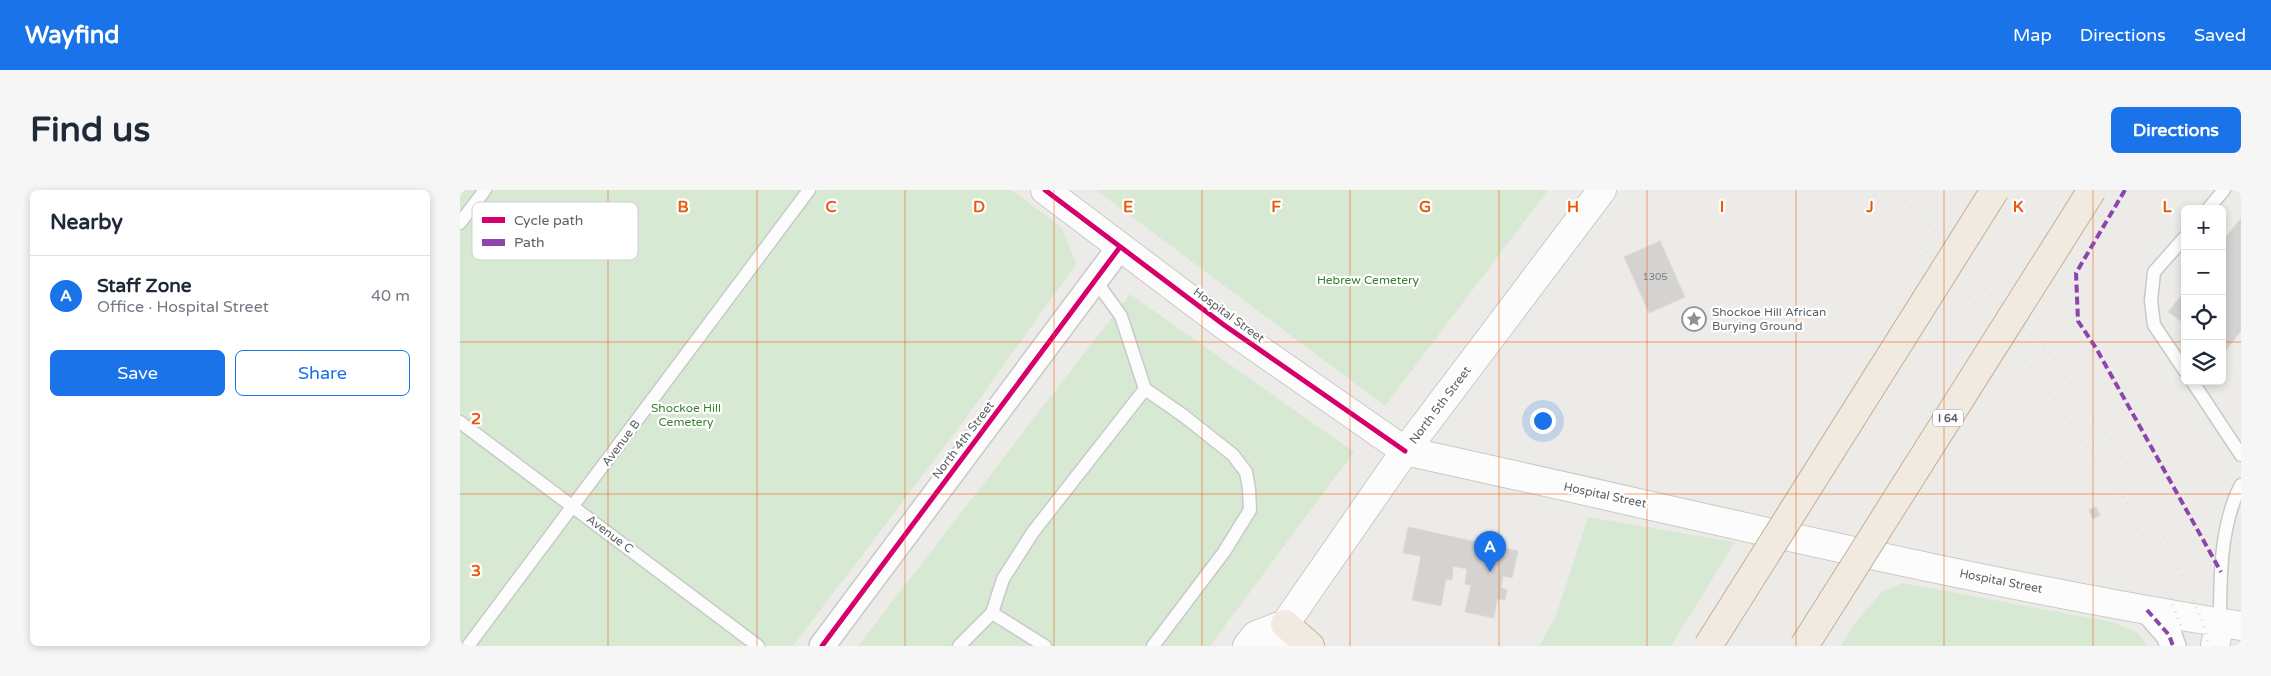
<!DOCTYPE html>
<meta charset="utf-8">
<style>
body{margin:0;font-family:"Varela Round",sans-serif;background:#f6f6f7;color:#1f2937}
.controls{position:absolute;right:15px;top:15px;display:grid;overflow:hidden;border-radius:8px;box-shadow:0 2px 8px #0003}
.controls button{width:45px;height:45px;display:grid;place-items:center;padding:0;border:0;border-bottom:1px solid #e0e1e3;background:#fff;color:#1f2937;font:25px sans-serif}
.you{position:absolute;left:1082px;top:230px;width:18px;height:18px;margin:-12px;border:4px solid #fff;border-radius:50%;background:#1a73e8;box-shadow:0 0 0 8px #1a73e833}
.badge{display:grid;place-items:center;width:32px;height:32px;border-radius:50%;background:#1a73e8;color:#fff;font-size:16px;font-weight:700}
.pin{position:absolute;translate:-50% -41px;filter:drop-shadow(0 1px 2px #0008)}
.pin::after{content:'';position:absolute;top:26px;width:18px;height:15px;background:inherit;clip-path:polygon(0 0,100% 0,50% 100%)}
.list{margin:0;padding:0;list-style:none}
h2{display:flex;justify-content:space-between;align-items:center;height:65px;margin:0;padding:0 20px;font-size:21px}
h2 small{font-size:16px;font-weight:400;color:#747a83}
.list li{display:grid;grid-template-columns:32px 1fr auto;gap:15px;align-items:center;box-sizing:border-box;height:80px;padding:0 20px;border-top:1px solid #e0e1e3}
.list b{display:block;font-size:19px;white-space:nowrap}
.list p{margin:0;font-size:16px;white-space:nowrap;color:#747a83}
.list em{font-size:16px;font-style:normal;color:#747a83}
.actions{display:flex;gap:10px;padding:15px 20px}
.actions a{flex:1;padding:11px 0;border:1px solid #1a73e8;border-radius:8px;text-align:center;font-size:18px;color:#1a73e8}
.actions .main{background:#1a73e8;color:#fff}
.icon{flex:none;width:28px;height:28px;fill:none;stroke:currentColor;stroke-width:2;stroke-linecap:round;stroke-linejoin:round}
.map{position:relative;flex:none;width:1781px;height:456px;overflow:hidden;border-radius:8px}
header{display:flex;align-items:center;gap:30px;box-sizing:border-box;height:70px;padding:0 25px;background:#1a73e8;color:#fff}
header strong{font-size:24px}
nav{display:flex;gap:28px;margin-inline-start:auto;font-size:18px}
.intro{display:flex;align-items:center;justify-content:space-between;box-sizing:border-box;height:120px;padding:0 30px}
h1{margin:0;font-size:35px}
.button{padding:12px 22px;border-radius:8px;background:#1a73e8;color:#fff;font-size:18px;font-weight:700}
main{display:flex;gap:30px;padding:0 30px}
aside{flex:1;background:#fff;border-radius:8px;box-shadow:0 2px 8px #0003}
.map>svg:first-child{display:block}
</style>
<header>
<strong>Wayfind</strong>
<nav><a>Map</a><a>Directions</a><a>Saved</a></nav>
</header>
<div class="intro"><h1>Find us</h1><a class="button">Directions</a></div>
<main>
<aside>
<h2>Nearby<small></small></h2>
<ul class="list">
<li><span class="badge">A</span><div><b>Staff Zone</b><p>Office · Hospital Street</p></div><em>40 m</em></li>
</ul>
<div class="actions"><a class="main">Save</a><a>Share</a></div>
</aside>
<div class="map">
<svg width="1781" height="456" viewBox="0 0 1781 456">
<rect width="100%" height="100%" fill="#edebe8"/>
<g fill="#d8e9d3">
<path d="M 0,0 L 552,0 L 602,38 L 616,74 L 495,243 L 333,456 L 0,456 Z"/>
<path d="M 636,0 L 1088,0 L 925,216 Z"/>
<path d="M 670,104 L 894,262 L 750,456 L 398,456 Z"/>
<path d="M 1128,327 L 1275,352 L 1211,456 L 1079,456 L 1096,426 Z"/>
<path d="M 1443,393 L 1652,432 L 1678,443 L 1688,456 L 1381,456 L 1393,436 L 1421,402 Z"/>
</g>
<g fill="#d5d3d2" stroke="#dcdad7">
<path d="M 1781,28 L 1781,141 L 1763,164 L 1762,52 Z"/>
<path d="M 1200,51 L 1225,107 L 1189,123 L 1164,67 Z"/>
<path d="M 1725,101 L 1725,134 L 1708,122 Z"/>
<path d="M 1636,317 L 1640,325 L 1633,329 L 1629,320 Z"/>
<path d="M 948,337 L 1058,361 L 1052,388 L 1043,386 L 1041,398 L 1047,400 L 1045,410 L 1037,409 L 1034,428 L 1005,422 L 1011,395 L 1005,394 L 1007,379 L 993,376 L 992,390 L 986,389 L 981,416 L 952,410 L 961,366 L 943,363 Z"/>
</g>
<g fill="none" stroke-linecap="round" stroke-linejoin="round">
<g stroke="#c8c9c9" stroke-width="15">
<g id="service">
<path d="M 1748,19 L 1764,0"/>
<path d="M 0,33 L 25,0"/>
<path d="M 1725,47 L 1694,82 L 1691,111 L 1694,135 L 1725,181"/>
<path d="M 635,90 L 661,126 L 685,199 L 724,226 L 773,265 L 786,282 L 789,299 L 790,320 L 764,362 L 693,456"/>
<path d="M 1732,191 L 1781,265"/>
<path d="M 0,232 L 298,456"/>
<path d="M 532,423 L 585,456"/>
<path d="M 1760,433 C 1760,388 1760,335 1781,295"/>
<path d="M 8,456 L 349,0"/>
<path d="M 499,456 L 532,423 L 543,389 L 573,342 L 685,199"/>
</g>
</g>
<g stroke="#c8c9c9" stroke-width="28">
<g id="minor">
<path d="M 1687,420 L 1709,445 L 1713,456"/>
<path d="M 362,456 L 660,57"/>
</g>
</g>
<g stroke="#c8c9c9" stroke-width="30">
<path id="tertiary" d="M 585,0 L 764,135 L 945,261"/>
</g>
<g stroke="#c9caca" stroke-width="30">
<g id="secondary">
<path d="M 945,261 C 1223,321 1500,391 1781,436"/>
<path d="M 787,456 L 796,445 L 825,434"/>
<path d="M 821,456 L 825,434 L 945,261 L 1142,0"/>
<path d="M 1755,456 L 1760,433"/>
</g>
</g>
<g stroke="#c5af94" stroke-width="30">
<path id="motorway" d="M 825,434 L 850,456"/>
</g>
<use href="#service" stroke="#fcfcfc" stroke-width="12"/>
<use href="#minor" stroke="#fcfcfc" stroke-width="25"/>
<use href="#tertiary" stroke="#fcfcfc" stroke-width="28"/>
<use href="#secondary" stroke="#fcfcfc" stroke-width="28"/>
<use href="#motorway" stroke="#f0eae1" stroke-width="28"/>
<g stroke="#e3e2e3" stroke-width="4" stroke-dasharray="1 6" stroke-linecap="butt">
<path d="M 1409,0 L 1571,177 L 1618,243 L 1664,308 L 1694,369 L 1729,456"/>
<path d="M 1436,0 L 1601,178 L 1666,274 L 1703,344 L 1742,430 L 1749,456"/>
</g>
<g stroke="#c5af94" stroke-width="30" stroke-linecap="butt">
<g id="motorway-bridge">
<path d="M 1248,456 L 1535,0"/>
<path d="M 1344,456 L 1632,0"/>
</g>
</g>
<use href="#motorway-bridge" stroke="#f0eae1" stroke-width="28"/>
<g stroke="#8e44ad" stroke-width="4" stroke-dasharray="8 4" stroke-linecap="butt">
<path d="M 1665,0 L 1616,83 L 1618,131 L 1636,158 L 1761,382"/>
<path d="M 1687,420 L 1709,445 L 1713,456"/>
</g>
<g stroke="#fff" stroke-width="8">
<g id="cycleway">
<path d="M 585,0 L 764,135 L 945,261"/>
<path d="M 362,456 L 660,57"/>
</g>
</g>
<use href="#cycleway" stroke="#d6006c" stroke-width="5"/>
</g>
<path fill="none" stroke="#e8590c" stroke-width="1" stroke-opacity="0.55" d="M 148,0 L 148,456M 297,0 L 297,456M 445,0 L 445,456M 594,0 L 594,456M 742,0 L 742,456M 890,0 L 890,456M 1039,0 L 1039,456M 1187,0 L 1187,456M 1336,0 L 1336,456M 1484,0 L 1484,456M 1633,0 L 1633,456M 0,152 L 1725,152M 1762,152 L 1781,152M 0,304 L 1781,304"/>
<defs>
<g id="sight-ring" transform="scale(1.25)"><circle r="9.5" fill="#fff" stroke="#8f9294" stroke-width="1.5"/><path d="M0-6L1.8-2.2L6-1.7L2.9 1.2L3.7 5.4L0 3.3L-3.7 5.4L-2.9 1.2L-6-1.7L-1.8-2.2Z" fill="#8f9294"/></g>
</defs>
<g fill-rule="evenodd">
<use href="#sight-ring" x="1234" y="129"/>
</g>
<g text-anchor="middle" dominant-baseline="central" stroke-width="4.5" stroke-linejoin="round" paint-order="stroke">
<g font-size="10" fill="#7c8082">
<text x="1195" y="87">1305</text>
</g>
<rect fill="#fff" stroke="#8e9194" stroke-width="1" x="1473" y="219.5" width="30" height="17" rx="4"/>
<g font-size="11" font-weight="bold" fill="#5d6266">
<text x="1488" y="228">I 64</text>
</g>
<g font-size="12" fill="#398130" stroke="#fff">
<text x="908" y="90">Hebrew Cemetery</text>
<text x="226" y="218">Shockoe Hill<tspan x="226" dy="14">Cemetery</tspan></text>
</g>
<g font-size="12" fill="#5d6266" stroke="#fff" text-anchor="start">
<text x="1252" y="122">Shockoe Hill African<tspan x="1252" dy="14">Burying Ground</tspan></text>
</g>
<g font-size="12" fill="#5d6266" stroke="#fff">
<text transform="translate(769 125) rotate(36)">Hospital Street</text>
<text transform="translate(980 215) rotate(-53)">North 5th Street</text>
<text transform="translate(503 250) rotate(-53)">North 4th Street</text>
<text transform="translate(161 253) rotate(-53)">Avenue B</text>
<text transform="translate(1145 305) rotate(12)">Hospital Street</text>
<text transform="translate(150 344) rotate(37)">Avenue C</text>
<text transform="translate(1541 391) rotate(11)">Hospital Street</text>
</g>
</g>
<rect x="12" y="12" width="166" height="58" rx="8" fill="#fff" stroke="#ced0d1" stroke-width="1"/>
<rect x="22" y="27" width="23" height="6" fill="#d6006c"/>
<rect x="22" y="49" width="23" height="7" fill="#8e44ad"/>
<g font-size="14" fill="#5d6266">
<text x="54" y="35">Cycle path</text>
<text x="54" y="57">Path</text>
</g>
<g font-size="16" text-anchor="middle" font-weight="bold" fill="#e8590c" stroke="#fff" stroke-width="4.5" stroke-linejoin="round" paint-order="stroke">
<text x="223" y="22">B</text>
<text x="371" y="22">C</text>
<text x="519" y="22">D</text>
<text x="668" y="22">E</text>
<text x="816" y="22">F</text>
<text x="965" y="22">G</text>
<text x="1113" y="22">H</text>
<text x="1262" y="22">I</text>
<text x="1410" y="22">J</text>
<text x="1558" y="22">K</text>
<text x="1707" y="22">L</text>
<text x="16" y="234">2</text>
<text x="16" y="386">3</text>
</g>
</svg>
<div class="controls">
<button>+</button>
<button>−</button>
<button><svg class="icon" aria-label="locate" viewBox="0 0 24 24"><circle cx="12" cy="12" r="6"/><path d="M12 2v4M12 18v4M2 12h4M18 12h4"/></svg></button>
<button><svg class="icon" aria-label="layers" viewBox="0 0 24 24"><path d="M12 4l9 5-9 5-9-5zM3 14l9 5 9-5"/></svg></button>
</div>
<div class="you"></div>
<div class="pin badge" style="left:1030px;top:382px">A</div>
</div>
</main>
